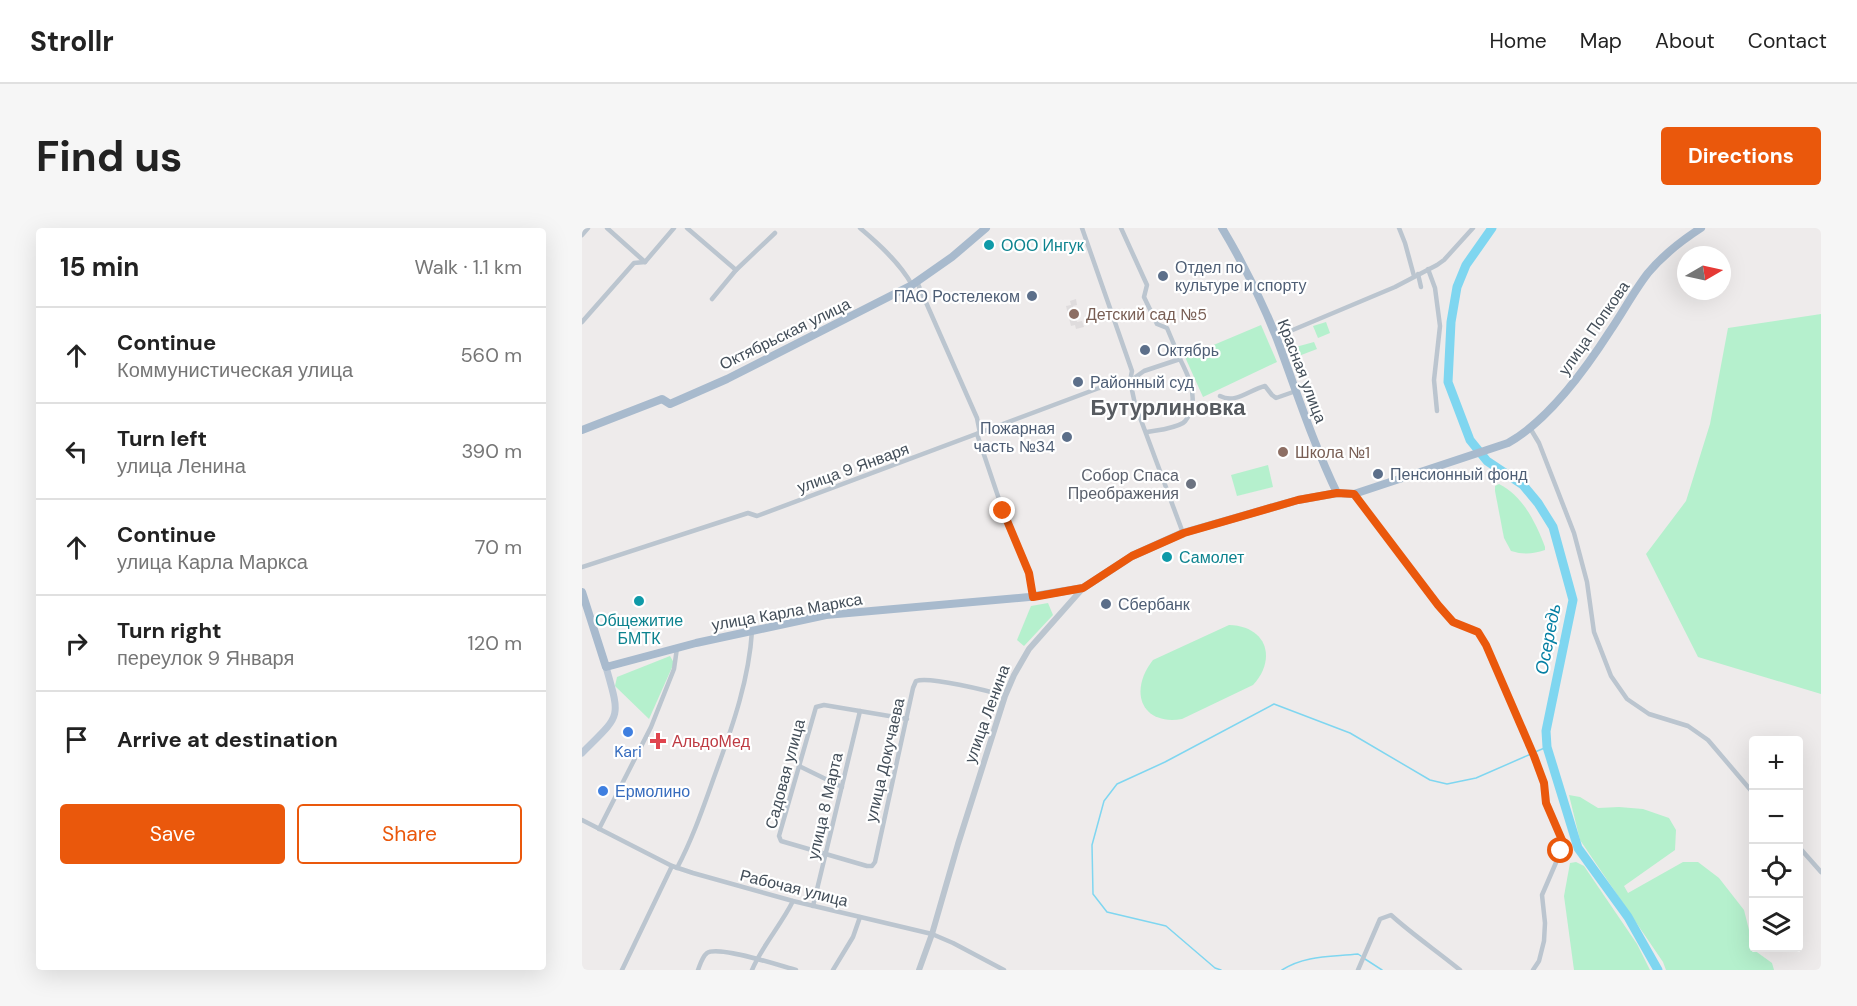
<!DOCTYPE html>
<meta charset="utf-8">
<style>
body{margin:0;font-family:"DM Sans",sans-serif;background:#f6f6f6;color:#222}
.controls{position:absolute;right:18px;bottom:18px;display:grid;overflow:hidden;border-radius:6px;box-shadow:0 6px 24px #0002}
.controls button{width:54px;height:54px;display:grid;place-items:center;padding:0;border:0;border-bottom:2px solid #e0e0e0;background:#fff;color:#222;font:30px sans-serif}
.compass{position:absolute;left:1095px;top:18px;width:54px;height:54px;border-radius:50%;background:#fff;box-shadow:0 6px 24px #0002;rotate:81deg}
.stop{position:absolute;width:18px;height:18px;margin:-14px;border:4px solid #ea580c;border-radius:50%;background:#fff}
.stop.end{background:#ea580c;border-color:#fff;box-shadow:0 2px 6px #0008}
.list{margin:0;padding:0;list-style:none}
h2{display:flex;justify-content:space-between;align-items:center;height:78px;margin:0;padding:0 24px;font-size:26px}
h2 small{font-size:20px;font-weight:400;color:#767676}
.list li{display:grid;grid-template-columns:39px 1fr auto;gap:18px;align-items:center;box-sizing:border-box;height:96px;padding:0 24px;border-top:2px solid #e0e0e0}
.list b{display:block;font-size:22px;white-space:nowrap}
.list p{margin:0;font-size:20px;white-space:nowrap;color:#767676}
.list em{font-size:20px;font-style:normal;color:#767676}
.actions{display:flex;gap:12px;padding:18px 24px}
.actions a{flex:1;padding:14px 0;border:2px solid #ea580c;border-radius:6px;text-align:center;font-size:21px;color:#ea580c}
.actions .main{background:#ea580c;color:#fff}
.icon{flex:none;width:33px;height:33px;fill:none;stroke:currentColor;stroke-width:2;stroke-linecap:round;stroke-linejoin:round}
.map{position:relative;flex:none;width:1239px;height:742px;overflow:hidden;border-radius:6px}
header{display:flex;align-items:center;gap:36px;box-sizing:border-box;height:84px;padding:0 30px;background:#fff;border-bottom:2px solid #e0e0e0}
header strong{font-size:28px}
nav{display:flex;gap:33px;margin-inline-start:auto;font-size:21px}
.intro{display:flex;align-items:center;justify-content:space-between;box-sizing:border-box;height:144px;padding:0 36px}
h1{margin:0;font-size:42px}
.button{padding:15px 27px;border-radius:6px;background:#ea580c;color:#fff;font-size:21px;font-weight:700}
main{display:flex;gap:36px;padding:0 36px}
aside{flex:1;background:#fff;border-radius:6px;box-shadow:0 6px 24px #0002}
.map>svg:first-child{display:block}
</style>
<header>
<strong>Strollr</strong>
<nav><a>Home</a><a>Map</a><a>About</a><a>Contact</a></nav>
</header>
<div class="intro"><h1>Find us</h1><a class="button">Directions</a></div>
<main>
<aside>
<h2>15 min<small>Walk · 1.1 km</small></h2>
<ul class="list">
<li><svg class="icon" aria-label="ahead" viewBox="0 0 24 24"><path d="M12 20V5M6 11l6-6 6 6"/></svg><div><b>Continue</b><p>Коммунистическая улица</p></div><em>560 m</em></li>
<li><svg class="icon" aria-label="left" viewBox="0 0 24 24"><path d="M17 20v-9H6M10 6l-5 5 5 5"/></svg><div><b>Turn left</b><p>улица Ленина</p></div><em>390 m</em></li>
<li><svg class="icon" aria-label="ahead" viewBox="0 0 24 24"><path d="M12 20V5M6 11l6-6 6 6"/></svg><div><b>Continue</b><p>улица Карла Маркса</p></div><em>70 m</em></li>
<li><svg class="icon" aria-label="right" viewBox="0 0 24 24"><path d="M7 20v-9h11M14 6l5 5-5 5"/></svg><div><b>Turn right</b><p>переулок 9 Января</p></div><em>120 m</em></li>
<li><svg class="icon" aria-label="arrive" viewBox="0 0 24 24"><path d="M6 21V4h12l-3 4 3 4H6"/></svg><div><b>Arrive at destination</b></div></li>
</ul>
<div class="actions"><a class="main">Save</a><a>Share</a></div>
</aside>
<div class="map">
<svg width="1239" height="742" viewBox="0 0 1239 742">
<rect width="100%" height="100%" fill="#eeebeb"/>
<path fill="#dfdcdd" d="M 494,71 L 495,77 L 491,78 L 492,84 L 497,83 L 498,87 L 494,89 L 495,94 L 500,93 L 502,99 L 494,101 L 493,97 L 489,98 L 484,78 L 489,77 L 488,73 Z"/>
<g fill="#b5f0cd">
<path d="M 1239,86 L 1239,466 L 1116,429 L 1064,326 L 1104,273 L 1128,196 L 1146,100 Z"/>
<path d="M 744,94 L 748,105 L 736,110 L 731,98 Z"/>
<path d="M 679,97 L 695,134 L 621,169 L 603,129 Z"/>
<path d="M 732,114 L 735,121 L 714,129 L 710,120 Z"/>
<path d="M 686,237 L 691,259 L 655,268 L 649,247 Z"/>
<path d="M 917,256 C 941,268 954,295 963,319 L 963,322 C 951,326 942,327 929,323 L 922,310 L 913,263 L 913,258 Z"/>
<path d="M 466,375 L 471,387 L 442,418 L 435,412 L 449,378 Z"/>
<path d="M 647,397 C 685,398 695,431 671,457 L 600,491 C 558,498 547,462 571,432 Z"/>
<path d="M 88,428 L 92,435 L 67,491 L 33,458 L 35,449 Z"/>
<path d="M 987,567 L 998,569 L 1016,580 L 1037,579 L 1061,581 L 1087,590 L 1094,602 L 1093,622 L 1042,658 L 1046,665 L 1101,634 L 1116,634 L 1137,650 L 1162,682 L 1172,722 L 1190,735 L 1192,742 L 1084,742 L 1081,734 L 998,612 Z"/>
<path d="M 994,634 L 1002,638 L 1055,716 L 1068,742 L 992,742 L 982,668 L 988,635 Z"/>
</g>
<g fill="none" stroke-linecap="round" stroke-linejoin="round">
<g stroke="#7fd6f0" stroke-width="1.5">
<path d="M 953,524 L 965,519"/>
<path d="M 783,731 L 800,742"/>
<path d="M 639,742 L 633,740 L 584,698 L 525,684 L 511,666 L 510,617 L 522,573 L 535,556 L 583,534 L 692,476 L 768,505 L 848,552 L 865,556 L 894,550 L 949,526"/>
<path d="M 700,742 C 723,727 749,729 776,726 L 779,728"/>
</g>
<path stroke="#7fd6f0" stroke-width="9" d="M 910,0 L 884,37 L 875,59 L 869,94 L 866,154 L 888,212 L 905,233 L 941,257 L 956,275 L 971,299 L 991,372 L 964,503 L 965,519 L 996,620 L 1046,689 L 1076,742"/>
<g stroke="#bbc5cf" stroke-width="4.5">
<path d="M 25,0 L 63,34"/>
<path d="M 105,0 L 154,42"/>
<path d="M 278,0 C 297,16 318,35 330,57"/>
<path d="M 500,0 L 550,143 L 548,153 L 553,176 L 601,305"/>
<path d="M 539,0 L 565,57 L 562,69 L 575,96 L 585,100 L 598,131"/>
<path d="M 817,0 L 823,15 L 832,48"/>
<path d="M 0,7 L 6,0"/>
<path d="M 846,41 L 853,60 L 858,98 L 852,152 L 855,183"/>
<path d="M 836,46 L 839,59"/>
<path d="M 335,54 L 395,190 L 398,205"/>
<path d="M 130,71 L 154,42 L 193,5"/>
<path d="M 0,94 L 52,35 L 63,34 L 92,0"/>
<path d="M 694,109 L 813,59 L 855,37 L 862,32 L 891,0"/>
<path d="M 638,168 C 654,176 667,162 683,158 L 690,167 L 694,170 L 714,163"/>
<path d="M 948,200 L 957,215 L 992,305 L 1005,354 L 1012,404 L 1029,448 L 1045,471 L 1067,486 L 1106,498 L 1126,512 L 1172,566"/>
<path d="M 395,206 L 421,283 L 447,345 L 451,369"/>
<path d="M 772,266 L 856,377 L 871,394 L 896,404 L 904,417 L 952,528 L 962,556 L 965,575 L 980,612 L 979,623 L 960,667 L 963,695 L 962,713 L 957,733 L 951,742"/>
<path d="M 0,339 L 166,285 L 175,288 L 517,160 L 548,153 L 562,143 L 598,131 C 606,147 613,161 610,179 C 608,185 606,192 601,195 C 591,201 576,202 565,204"/>
<path d="M 325,491 L 242,477 L 234,479 L 197,608 L 199,613 L 285,638 L 290,638 L 293,634 L 331,460 L 334,453 C 347,448 407,463 423,468"/>
<path d="M 217,538 L 260,559"/>
<path d="M 0,592 L 90,638 L 111,645 L 211,673 L 350,706 L 371,715 L 422,742"/>
<path d="M 17,601 L 69,499 L 92,441 L 95,420"/>
<path d="M 1216,618 L 1239,644"/>
<path d="M 95,640 C 112,608 123,574 135,541 C 151,497 167,451 170,403"/>
<path d="M 231,678 L 278,483"/>
<path d="M 40,742 L 90,638"/>
<path d="M 116,742 C 118,737 120,729 125,725 C 136,717 199,738 214,742"/>
<path d="M 170,742 C 180,718 199,697 211,673"/>
<path d="M 251,742 L 271,709 L 278,689"/>
<path d="M 776,742 L 798,691 L 809,687 C 831,707 855,723 878,742"/>
</g>
<path stroke="#bbc5cf" stroke-width="6" d="M 337,742 L 350,706 L 376,616 L 423,468 L 432,447 L 447,421 L 501,360"/>
<path stroke="#bcc8d6" stroke-width="7" d="M 0,525 C 39,486 39,492 24,439"/>
<g stroke="#a8bacd" stroke-width="8">
<path d="M 640,0 C 661,35 680,73 695,111 C 714,162 731,215 755,265"/>
<path d="M 0,202 L 80,171 L 88,176 L 145,151 L 330,57 L 370,29 L 404,0"/>
<path d="M 0,364 L 24,439 L 114,415 L 244,387 L 447,369 L 501,360 L 550,328 L 601,305 L 716,272 L 755,265 L 772,266 L 926,215 C 967,192 1003,142 1028,103 C 1041,84 1052,63 1066,45 C 1081,27 1099,13 1119,0"/>
</g>
</g>
<g fill="none" stroke-linecap="round" stroke-linejoin="round">
<path stroke="#ea580c" stroke-width="8" d="M 421,283 L 447,345 L 451,369 L 501,360 L 550,328 L 602,305 L 716,272 L 755,265 L 772,266 L 856,377 L 871,394 L 896,404 L 904,417 L 952,528 L 962,555 L 964,575 L 980,612 L 979,623"/>
</g>
<g fill="#0f9aa8" stroke="#fff" stroke-width="2">
<circle cx="407" cy="17" r="6"/>
<circle cx="585" cy="329" r="6"/>
<circle cx="57" cy="373" r="6"/>
</g>
<g fill="#5c6f8a" stroke="#fff" stroke-width="2">
<circle cx="581" cy="48" r="6"/>
<circle cx="450" cy="68" r="6"/>
<circle cx="563" cy="122" r="6"/>
<circle cx="496" cy="154" r="6"/>
<circle cx="485" cy="209" r="6"/>
<circle cx="796" cy="246" r="6"/>
<circle cx="524" cy="376" r="6"/>
</g>
<g fill="#8d6e63" stroke="#fff" stroke-width="2">
<circle cx="492" cy="86" r="6"/>
<circle cx="701" cy="224" r="6"/>
</g>
<circle fill="#6b7280" stroke="#fff" stroke-width="2" cx="609" cy="256" r="6"/>
<g fill="#3f7fe0" stroke="#fff" stroke-width="2">
<circle cx="46" cy="504" r="6"/>
<circle cx="21" cy="563" r="6"/>
</g>
<path fill="#e0444e" stroke="#fff" stroke-width="2" d="M73 504h6v6h6v6h-6v6h-6v-6h-6v-6h6z"/>
<g text-anchor="middle" dominant-baseline="central" stroke-width="4.5" stroke-linejoin="round" paint-order="stroke">
<g font-size="16" fill="#0d838f" stroke="#fff" text-anchor="start">
<text x="419" y="17">ООО Ингук</text>
<text x="597" y="329">Самолет</text>
<text x="57" y="392" text-anchor="middle">Общежитие<tspan x="57" dy="18">БМТК</tspan></text>
</g>
<g font-size="16" fill="#4e5e75" stroke="#fff" text-anchor="start">
<text x="593" y="39">Отдел по<tspan x="593" dy="18">культуре и спорту</tspan></text>
<text x="438" y="68" text-anchor="end">ПАО Ростелеком</text>
<text x="575" y="122">Октябрь</text>
<text x="508" y="154">Районный суд</text>
<text x="473" y="200" text-anchor="end">Пожарная<tspan x="473" dy="18">часть №34</tspan></text>
<text x="808" y="246">Пенсионный фонд</text>
<text x="536" y="376">Сбербанк</text>
</g>
<g font-size="16" fill="#785e54" stroke="#fff" text-anchor="start">
<text x="504" y="86">Детский сад №5</text>
<text x="713" y="224">Школа №1</text>
</g>
<g font-size="16" fill="#434e59" stroke="#fff">
<text transform="translate(1012 100) rotate(-55)">улица Попкова</text>
<text transform="translate(203 106) rotate(-26)">Октябрьская улица</text>
<text transform="translate(720 143) rotate(69)">Красная улица</text>
<text transform="translate(271 240) rotate(-20)">улица 9 Января</text>
<text transform="translate(205 384) rotate(-10)">улица Карла Маркса</text>
<text transform="translate(405 486) rotate(-70)">улица Ленина</text>
<text transform="translate(303 532) rotate(-77)">улица Докучаева</text>
<text transform="translate(203 546) rotate(-75)">Садовая улица</text>
<text transform="translate(243 578) rotate(-77)">улица 8 Марта</text>
<text transform="translate(212 660) rotate(14)">Рабочая улица</text>
</g>
<g font-size="16" fill="#5b616d" stroke="#fff" text-anchor="end">
<text x="597" y="247">Собор Спаса<tspan x="597" dy="18">Преображения</tspan></text>
</g>
<g font-size="16" fill="#be3a42" stroke="#fff" text-anchor="start">
<text x="90" y="513">АльдоМед</text>
</g>
<g font-size="16" fill="#366cbe" stroke="#fff">
<text x="46" y="523">Kari</text>
<text x="33" y="563" text-anchor="start">Ермолино</text>
</g>
<g font-size="18" font-style="italic" fill="#057fa3" stroke="#fff">
<text transform="translate(966 411) rotate(-79)">Осередь</text>
</g>
<g font-size="22" font-weight="bold" fill="#575b60" stroke="#fff">
<text x="586" y="179">Бутурлиновка</text>
</g>
</g>
</svg>
<div class="controls">
<button>+</button>
<button>−</button>
<button><svg class="icon" aria-label="locate" viewBox="0 0 24 24"><circle cx="12" cy="12" r="6"/><path d="M12 2v4M12 18v4M2 12h4M18 12h4"/></svg></button>
<button><svg class="icon" aria-label="layers" viewBox="0 0 24 24"><path d="M12 4l9 5-9 5-9-5zM3 14l9 5 9-5"/></svg></button>
</div>
<svg class="compass" viewBox="-18 -18 36 36"><path d="M0-13l5 13h-10z" fill="#e53935"/><path d="M0 13l5-13h-10z" fill="#767676"/></svg>
<div class="stop" style="left:979px;top:623px"></div>
<div class="stop end" style="left:421px;top:283px"></div>
</div>
</main>
